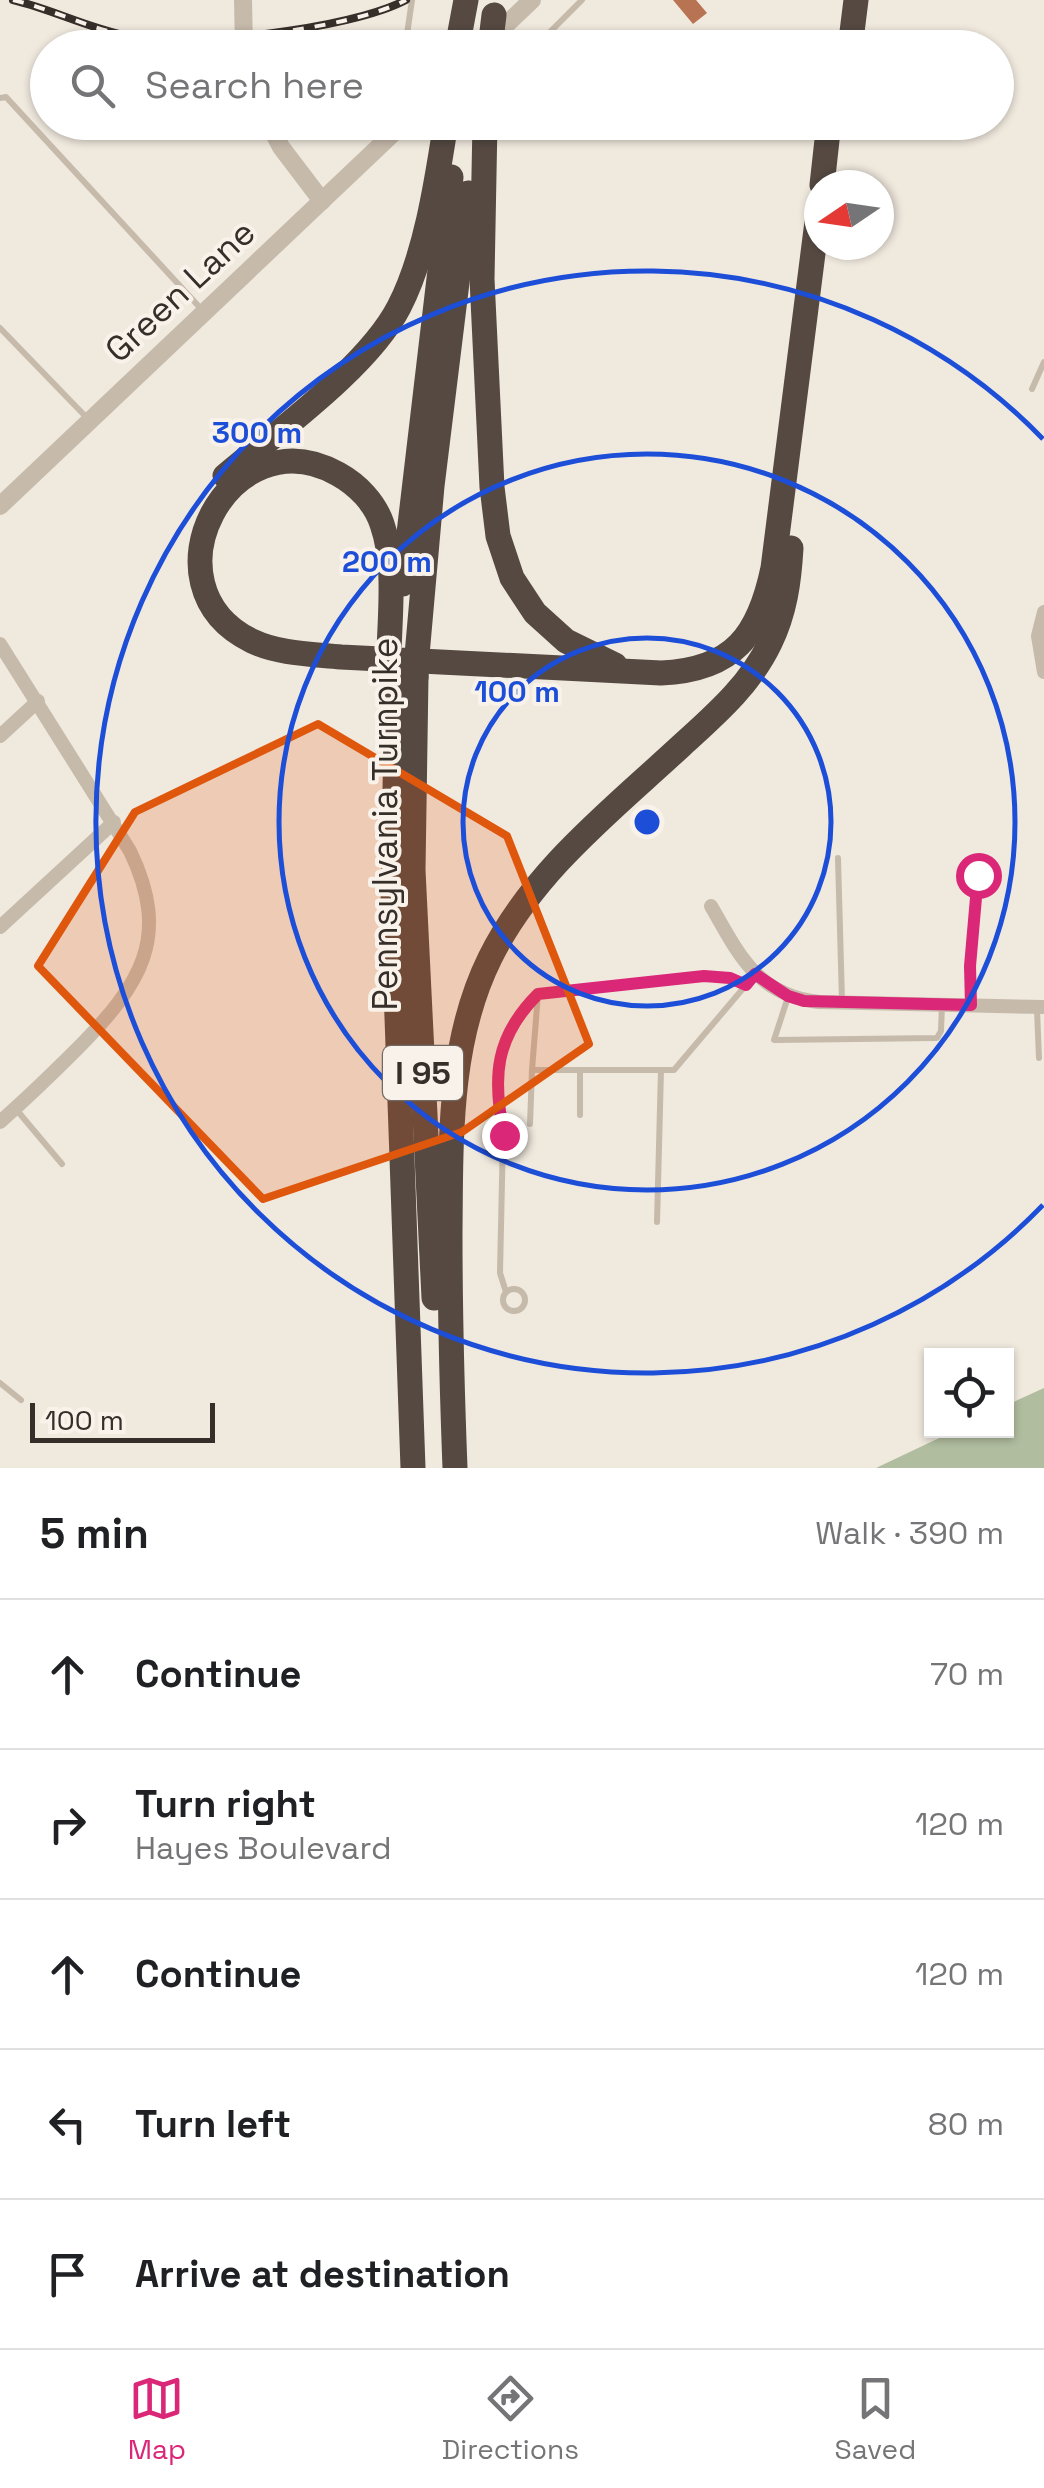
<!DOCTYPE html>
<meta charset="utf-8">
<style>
body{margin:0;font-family:"Space Grotesk",sans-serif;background:#f2f2f2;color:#202124}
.controls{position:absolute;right:30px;bottom:30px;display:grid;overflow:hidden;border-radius:0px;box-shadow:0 2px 8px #0004}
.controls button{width:90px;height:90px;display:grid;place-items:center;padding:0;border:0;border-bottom:2px solid #e0e0e0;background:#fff;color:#202124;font:50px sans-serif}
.compass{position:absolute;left:804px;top:170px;width:90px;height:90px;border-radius:50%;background:#fff;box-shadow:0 2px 8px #0004;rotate:257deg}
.scale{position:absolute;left:30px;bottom:25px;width:185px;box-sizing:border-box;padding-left:10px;border:5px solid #352e29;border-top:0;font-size:28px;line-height:35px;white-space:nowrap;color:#352e29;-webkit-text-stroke:8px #f8f2ea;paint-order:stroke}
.stop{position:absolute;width:30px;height:30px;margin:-22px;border:8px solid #db2777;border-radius:50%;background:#fff}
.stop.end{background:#db2777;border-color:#fff;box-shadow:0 2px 10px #0008}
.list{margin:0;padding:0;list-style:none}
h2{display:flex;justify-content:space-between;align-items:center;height:130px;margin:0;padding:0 40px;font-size:42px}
h2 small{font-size:32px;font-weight:400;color:#757577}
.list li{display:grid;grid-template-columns:65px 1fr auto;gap:30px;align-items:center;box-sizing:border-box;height:150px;padding:0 40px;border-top:2px solid #e0e0e0}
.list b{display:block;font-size:38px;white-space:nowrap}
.list p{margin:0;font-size:32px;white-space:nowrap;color:#757577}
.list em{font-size:32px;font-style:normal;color:#757577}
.icon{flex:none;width:55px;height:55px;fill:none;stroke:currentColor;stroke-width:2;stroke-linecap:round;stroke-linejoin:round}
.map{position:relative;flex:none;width:1044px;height:1468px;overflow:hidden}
.search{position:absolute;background:#fff;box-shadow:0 2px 8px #0004;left:30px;right:30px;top:30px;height:110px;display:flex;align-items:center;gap:25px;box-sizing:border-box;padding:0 35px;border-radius:55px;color:#757577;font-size:38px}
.sheet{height:880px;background:#fff}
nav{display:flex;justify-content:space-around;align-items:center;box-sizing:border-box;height:140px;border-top:2px solid #e0e0e0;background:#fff;font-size:28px;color:#757577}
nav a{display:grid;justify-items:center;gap:5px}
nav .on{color:#db2777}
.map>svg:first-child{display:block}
</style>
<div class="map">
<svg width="1044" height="1468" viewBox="0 0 1044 1468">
<rect width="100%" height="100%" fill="#f0e9de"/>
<path fill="#b1bd9f" d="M 1044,1388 L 1044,1468 L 876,1468 L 954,1431 L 1006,1430 L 1007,1405 Z"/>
<path fill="#b87353" d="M 673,0 L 696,0 L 707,13 L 693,24 Z"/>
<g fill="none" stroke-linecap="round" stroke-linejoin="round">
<g stroke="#c6baab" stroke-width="6">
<path d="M 405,48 L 412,0"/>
<path d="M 534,48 L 582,0"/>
<path d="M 0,98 L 6,97 L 204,312"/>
<path d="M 0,328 L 89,420"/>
<path d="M 1032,389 L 1044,362"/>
<path d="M 838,858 L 842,1001"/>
<path d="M 746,985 L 730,978 L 704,976 L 538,994 L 532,1070 L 674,1070 L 746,985 L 755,974"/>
<path d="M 788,997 L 774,1040 L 937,1038 L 941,1031 L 942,1004"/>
<path d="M 971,1005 L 969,967 L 979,861"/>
<path d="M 1037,1009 L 1039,1058"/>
<path d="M 580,1071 L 580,1115"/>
<path d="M 15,1108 L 62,1164"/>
<path d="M 530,1124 L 532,1070"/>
<path d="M 657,1222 L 661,1070"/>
<circle cx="514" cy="1300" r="11"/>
<path d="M 506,1292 L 500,1273 L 503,1135 C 493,1080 496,1035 537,995"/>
<path d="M 0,1383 L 21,1400"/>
</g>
<g stroke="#c6baab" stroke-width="14">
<path d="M 1044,612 L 1038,636 L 1044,672"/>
<path d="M 0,644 L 130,851 C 172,938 140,985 78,1048 C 53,1073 27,1098 0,1122"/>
<path d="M 0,736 L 38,701"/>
<path d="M 711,906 C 739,955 757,995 819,1002 L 1044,1007"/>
<path d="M 0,927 L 114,822"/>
</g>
<g stroke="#c6baab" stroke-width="18">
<path d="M 243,0 L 244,48"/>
<path d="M 489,41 L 532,0"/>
<path d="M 268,122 L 281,147 L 322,201"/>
<path d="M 0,506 L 405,122"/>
</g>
<g stroke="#554942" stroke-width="25">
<path d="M 457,48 L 466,0"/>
<path d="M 850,48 L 856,0"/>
<path d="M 485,122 L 482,279 L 492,487 L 498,536 L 512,578 L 535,613 L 566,641 L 615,665"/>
<path d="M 822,185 L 829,122"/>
<path d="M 225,476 C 278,431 368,367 399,307 C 426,255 437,180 446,122"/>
<path d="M 403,584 L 451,177"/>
<path d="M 389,653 C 390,612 396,564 382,524 C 375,503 358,485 338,474 C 230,413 139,586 252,641 C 279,654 312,654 341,657 L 661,673 C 734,670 759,635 773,568 L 819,206"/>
<path d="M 417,655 L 432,486 L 468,193"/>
<path d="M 397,676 L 393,905 L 413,1468"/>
<path d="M 416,677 L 413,870 L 434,1298"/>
<path d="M 455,1468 C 452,1390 450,1311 450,1233 C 451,1140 448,1043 490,958 C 533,871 612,810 681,746 C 715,715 750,685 770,643 C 785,612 789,582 791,548"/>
</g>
<g stroke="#352e29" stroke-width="8">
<path id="rail" d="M 13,0 C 51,9 86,27 124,35 C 188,48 349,30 406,0"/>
</g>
<use href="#rail" stroke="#f8f2ea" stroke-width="4" stroke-dasharray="11" stroke-linecap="butt"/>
<g stroke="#554942" stroke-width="25">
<path d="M 490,48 L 494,15"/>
<path d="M 387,676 L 389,653"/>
<path d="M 416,677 L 417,655"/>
</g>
</g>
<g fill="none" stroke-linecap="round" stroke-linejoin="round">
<path stroke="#db2777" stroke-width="12" d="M 504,1135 C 492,1077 495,1037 538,994 L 704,976 L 730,978 L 746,985 L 755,974 L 788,996 L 804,1001 L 971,1005 L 970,966 L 978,875"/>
</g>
<path fill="#df570d" fill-opacity="0.2" stroke="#df570d" stroke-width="8" stroke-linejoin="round" d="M 318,724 L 507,836 L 589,1044 L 462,1132 L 263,1199 L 38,966 L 135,812 Z"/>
<g fill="none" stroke="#1d4ed8" stroke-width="5">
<circle cx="647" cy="822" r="184"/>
<circle cx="647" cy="822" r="368"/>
<path d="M1043 1205A551 551 0 1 1 1043 439"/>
</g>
<g text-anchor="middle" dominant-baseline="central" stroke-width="8" stroke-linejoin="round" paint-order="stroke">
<rect fill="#f8f2ea" stroke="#706963" stroke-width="2.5" x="383" y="1046" width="80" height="54" rx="8"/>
<g font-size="32" font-weight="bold" fill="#352e29">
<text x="423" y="1073">I 95</text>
</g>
<g font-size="35" fill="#352e29" stroke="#f8f2ea">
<text transform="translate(180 291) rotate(-43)">Green Lane</text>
<text transform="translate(385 824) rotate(-90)">Pennsylvania Turnpike</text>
</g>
</g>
<circle cx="647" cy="822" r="15" fill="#1d4ed8" stroke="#f8f2ea" stroke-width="5"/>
<g font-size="30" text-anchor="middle" font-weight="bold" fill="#1d4ed8" stroke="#f8f2ea" stroke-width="8" stroke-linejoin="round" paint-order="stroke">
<text x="257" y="443">300 m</text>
<text x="387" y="572">200 m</text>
<text x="517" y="702">100 m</text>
</g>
</svg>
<div class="controls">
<button><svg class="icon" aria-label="locate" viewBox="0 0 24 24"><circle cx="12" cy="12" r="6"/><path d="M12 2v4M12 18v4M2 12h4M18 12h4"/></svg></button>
</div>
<svg class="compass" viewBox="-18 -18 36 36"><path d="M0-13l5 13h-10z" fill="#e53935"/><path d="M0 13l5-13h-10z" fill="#757577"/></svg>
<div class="scale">100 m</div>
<div class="stop" style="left:978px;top:875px"></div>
<div class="stop end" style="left:504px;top:1135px"></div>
<div class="search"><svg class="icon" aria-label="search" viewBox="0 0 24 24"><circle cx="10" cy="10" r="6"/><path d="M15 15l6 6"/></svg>Search here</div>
</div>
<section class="sheet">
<h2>5 min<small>Walk · 390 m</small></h2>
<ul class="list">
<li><svg class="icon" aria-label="ahead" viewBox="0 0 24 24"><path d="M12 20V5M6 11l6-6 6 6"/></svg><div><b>Continue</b></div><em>70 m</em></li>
<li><svg class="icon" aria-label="right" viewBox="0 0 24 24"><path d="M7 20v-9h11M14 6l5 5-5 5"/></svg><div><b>Turn right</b><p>Hayes Boulevard</p></div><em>120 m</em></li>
<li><svg class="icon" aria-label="ahead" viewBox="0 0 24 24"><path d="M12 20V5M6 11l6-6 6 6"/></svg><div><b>Continue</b></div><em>120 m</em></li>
<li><svg class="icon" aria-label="left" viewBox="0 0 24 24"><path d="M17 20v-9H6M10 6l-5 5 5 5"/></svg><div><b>Turn left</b></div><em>80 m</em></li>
<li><svg class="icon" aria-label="arrive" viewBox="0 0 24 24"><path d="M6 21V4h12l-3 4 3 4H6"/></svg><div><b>Arrive at destination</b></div></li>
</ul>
</section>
<nav>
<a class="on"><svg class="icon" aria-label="map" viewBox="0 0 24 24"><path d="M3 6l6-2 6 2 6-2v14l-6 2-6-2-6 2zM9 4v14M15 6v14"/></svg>Map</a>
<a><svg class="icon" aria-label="directions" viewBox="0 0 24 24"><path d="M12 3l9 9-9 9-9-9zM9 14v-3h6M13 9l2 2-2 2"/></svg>Directions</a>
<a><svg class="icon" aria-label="saved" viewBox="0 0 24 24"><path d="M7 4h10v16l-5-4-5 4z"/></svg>Saved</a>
</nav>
